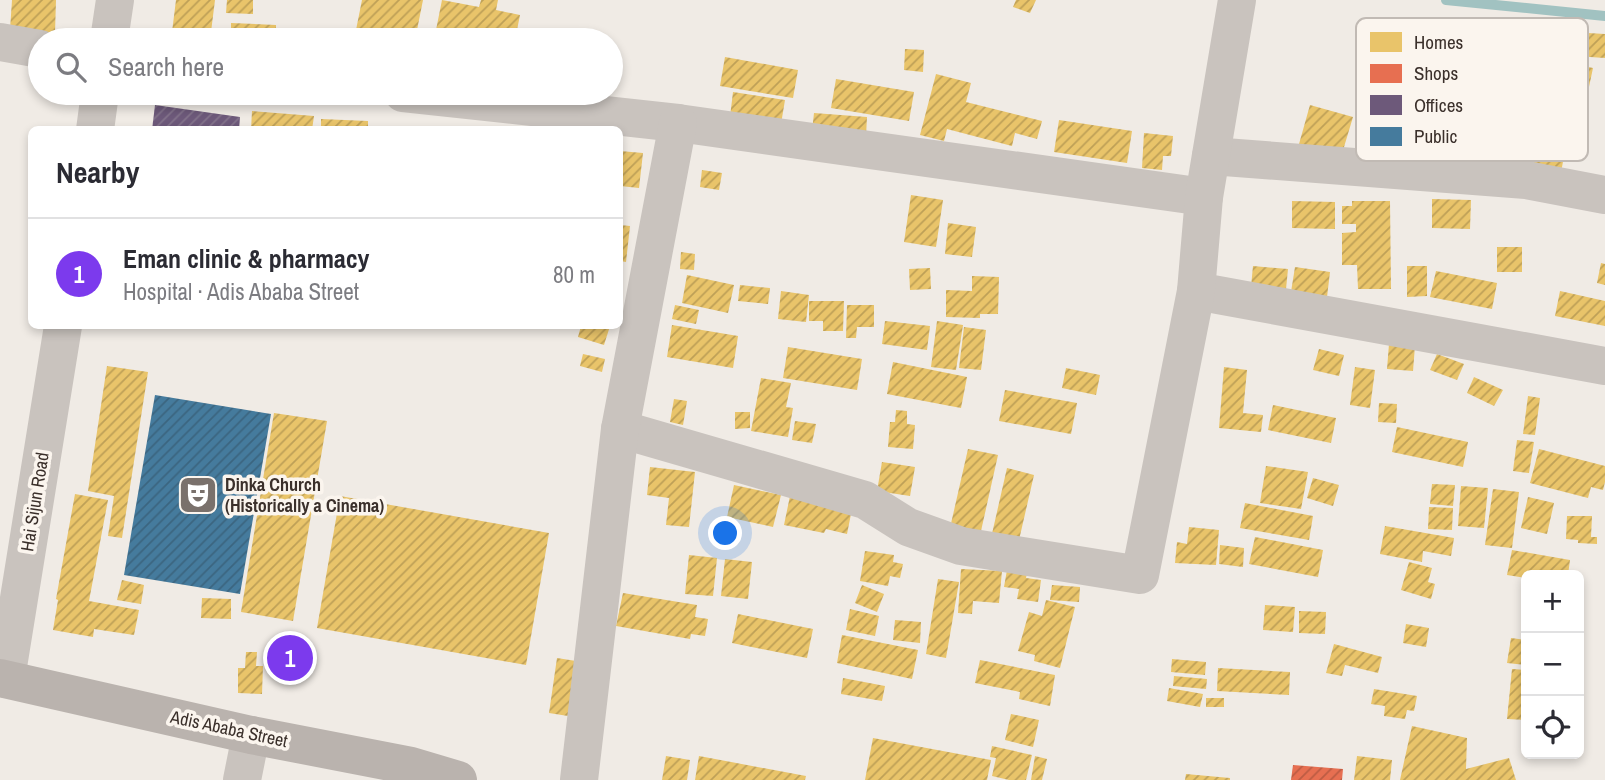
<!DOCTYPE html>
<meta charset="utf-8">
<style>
:root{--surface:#fff;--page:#f2f2f3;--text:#2b2b33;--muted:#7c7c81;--line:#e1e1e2;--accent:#7c3aed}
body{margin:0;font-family:"Archivo Narrow",sans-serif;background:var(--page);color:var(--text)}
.controls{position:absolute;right:21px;bottom:21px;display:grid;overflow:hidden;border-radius:10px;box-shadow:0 4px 10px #0003}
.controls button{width:63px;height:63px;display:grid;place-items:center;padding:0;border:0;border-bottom:2px solid var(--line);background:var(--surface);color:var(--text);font:35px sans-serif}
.you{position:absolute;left:726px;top:534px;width:24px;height:24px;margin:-18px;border:5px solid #fff;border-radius:50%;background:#1a73e8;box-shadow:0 0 0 10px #1a73e833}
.badge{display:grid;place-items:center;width:46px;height:46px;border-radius:50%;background:var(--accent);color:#fff;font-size:23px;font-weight:700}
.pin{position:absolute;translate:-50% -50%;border:4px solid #fff;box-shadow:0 2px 7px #0006}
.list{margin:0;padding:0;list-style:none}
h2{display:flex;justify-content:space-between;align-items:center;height:91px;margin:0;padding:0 28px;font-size:30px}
h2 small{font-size:23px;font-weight:400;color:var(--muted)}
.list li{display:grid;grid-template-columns:46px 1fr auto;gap:21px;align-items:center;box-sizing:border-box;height:112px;padding:0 28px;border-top:2px solid var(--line)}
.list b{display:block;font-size:26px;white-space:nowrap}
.list p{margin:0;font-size:23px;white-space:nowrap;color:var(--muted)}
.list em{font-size:23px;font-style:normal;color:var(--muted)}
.icon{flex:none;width:38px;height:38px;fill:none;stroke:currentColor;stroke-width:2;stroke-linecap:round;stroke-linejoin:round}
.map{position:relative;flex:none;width:1605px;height:780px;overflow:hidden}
.search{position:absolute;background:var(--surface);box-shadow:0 4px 10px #0003;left:28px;top:28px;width:595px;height:77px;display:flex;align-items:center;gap:18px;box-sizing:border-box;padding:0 24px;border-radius:38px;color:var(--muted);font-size:26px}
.panel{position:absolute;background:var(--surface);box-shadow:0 4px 10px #0003;left:28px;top:126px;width:595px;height:203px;border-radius:10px}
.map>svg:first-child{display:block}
.homes{fill:url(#homes-hatch)}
.shops{fill:url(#shops-hatch)}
.offices{fill:url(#offices-hatch)}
.public{fill:url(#public-hatch)}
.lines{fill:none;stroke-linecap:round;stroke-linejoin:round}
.stream{stroke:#a1c2c1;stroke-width:10}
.street{stroke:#c9c3be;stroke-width:38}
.secondary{stroke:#bab3ae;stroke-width:38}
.labels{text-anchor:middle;stroke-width:7;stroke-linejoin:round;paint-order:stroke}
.poi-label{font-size:18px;font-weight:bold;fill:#3b302b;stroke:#fbf5ee;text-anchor:start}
.street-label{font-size:18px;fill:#3b302b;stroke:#fbf5ee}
.key{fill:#fbf5ee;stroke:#c1bab4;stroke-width:2}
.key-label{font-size:19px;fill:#3b302b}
</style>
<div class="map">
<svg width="1605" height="780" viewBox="0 0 1605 780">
<defs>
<pattern id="homes-hatch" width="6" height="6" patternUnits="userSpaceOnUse" patternTransform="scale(1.75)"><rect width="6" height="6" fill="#e9c46a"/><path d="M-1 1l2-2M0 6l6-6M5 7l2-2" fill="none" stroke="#bea057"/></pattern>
<pattern id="shops-hatch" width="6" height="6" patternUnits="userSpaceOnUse" patternTransform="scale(1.75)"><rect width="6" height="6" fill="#e76f51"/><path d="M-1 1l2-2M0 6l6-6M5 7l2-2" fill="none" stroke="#bc5c43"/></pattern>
<pattern id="offices-hatch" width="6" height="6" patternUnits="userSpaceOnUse" patternTransform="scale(1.75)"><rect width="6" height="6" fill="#6d597a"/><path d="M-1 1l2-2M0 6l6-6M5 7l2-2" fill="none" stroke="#83738b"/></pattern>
<pattern id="public-hatch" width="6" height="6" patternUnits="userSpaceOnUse" patternTransform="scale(1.75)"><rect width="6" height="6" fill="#457b9d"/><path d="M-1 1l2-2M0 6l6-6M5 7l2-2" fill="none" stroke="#3b6580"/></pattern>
</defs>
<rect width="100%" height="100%" fill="#f0ebe5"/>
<!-- homes -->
<g class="homes">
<polygon points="12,0 56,0 55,33 10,30"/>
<polygon points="176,0 215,0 210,40 171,40"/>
<polygon points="227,0 253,0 253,14 226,13"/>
<polygon points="362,0 423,0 415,40 354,40"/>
<polygon points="442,0 479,7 481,0 498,0 496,10 520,15 515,40 434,40"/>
<polygon points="1016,0 1036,0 1030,13 1013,7"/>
<polygon points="1560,17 1560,39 1554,39 1554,44 1545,44 1545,39 1542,39 1542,33 1537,33 1537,23 1539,23 1539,20 1544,20 1544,18"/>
<polygon points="231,23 276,25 276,40 231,40"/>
<polygon points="1588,33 1605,34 1605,58 1575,56 1576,43 1587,43"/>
<polygon points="905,49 924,50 923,72 904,70"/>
<polygon points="725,57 798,70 793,98 720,86"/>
<polygon points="1556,60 1593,68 1583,115 1546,106"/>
<polygon points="936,74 971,83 966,102 1042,121 1037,139 1015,133 1012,146 947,129 944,141 920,135"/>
<polygon points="836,79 914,92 909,121 831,108"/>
<polygon points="733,92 785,100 781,124 730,117"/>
<polygon points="1424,95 1456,103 1440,162 1408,154"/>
<polygon points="1495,97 1537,101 1531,164 1501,160 1504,123 1493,123"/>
<polygon points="1310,105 1353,117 1341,157 1299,144"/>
<polygon points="1545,110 1572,116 1560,177 1532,171"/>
<polygon points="252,111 314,116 312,130 251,130"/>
<polygon points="814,113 867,117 866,136 812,131"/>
<polygon points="321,119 368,121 368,130 321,130"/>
<polygon points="1059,120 1132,131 1127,163 1054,152"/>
<polygon points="1144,133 1173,136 1171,156 1163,156 1162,170 1142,168"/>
<polygon points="620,151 643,153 639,188 620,186"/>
<polygon points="702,170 722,173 719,190 700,187"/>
<polygon points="911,195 943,200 936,247 904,242"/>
<polygon points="1432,199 1471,200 1470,229 1432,228"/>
<polygon points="1292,201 1335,202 1335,229 1292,228"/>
<polygon points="1352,201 1390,201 1391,289 1358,289 1357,265 1342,265 1342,233 1356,232 1356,224 1342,224 1342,206 1352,206"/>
<polygon points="948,223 976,227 972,257 945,254"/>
<polygon points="620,225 630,226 626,262 620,261"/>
<rect x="1497" y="247" width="25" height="25"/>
<polygon points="681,252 695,254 694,270 680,269"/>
<polygon points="1601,263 1605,264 1605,285 1597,283"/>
<polygon points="1253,266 1288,269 1286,289 1251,287"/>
<polygon points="1407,266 1427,266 1427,296 1407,297"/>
<polygon points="1295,267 1330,272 1327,297 1291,292"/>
<polygon points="930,268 931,289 910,290 909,269"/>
<polygon points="1436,271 1497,283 1492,309 1430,297"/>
<polygon points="687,275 734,285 728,313 682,303"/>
<polygon points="972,276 999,277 998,314 980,314 980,318 946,317 946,290 972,291"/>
<polygon points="740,285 770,288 768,304 738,301"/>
<polygon points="781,291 809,295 806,322 778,319"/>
<polygon points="1560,291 1605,301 1605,326 1555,316"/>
<polygon points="809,301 844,301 843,331 823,331 823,321 809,321"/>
<polygon points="675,305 699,310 696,324 672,319"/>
<polygon points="847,305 874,305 874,327 857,327 856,338 846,338"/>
<polygon points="885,321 930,326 927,350 882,344"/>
<polygon points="937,321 963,325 956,370 931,367"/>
<polygon points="672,325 738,336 733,368 667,357"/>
<polygon points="581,326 610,326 604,345 578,337"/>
<polygon points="964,327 986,330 981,370 959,368"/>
<polygon points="1389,344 1415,346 1413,371 1387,369"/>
<polygon points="788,347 862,359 857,390 783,378"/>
<polygon points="1319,349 1344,355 1339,376 1313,370"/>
<polygon points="583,354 605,359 602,372 580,366"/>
<polygon points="1437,354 1464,364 1457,380 1430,370"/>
<polygon points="893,362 967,377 961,408 887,394"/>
<polygon points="107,366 148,372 122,538 108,536 114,496 88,491"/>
<polygon points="1224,367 1247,370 1243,413 1263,415 1261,432 1219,428"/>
<polygon points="1355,367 1375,370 1370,408 1350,405"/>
<polygon points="1066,368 1100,375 1096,395 1062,388"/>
<polygon points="1474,377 1503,390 1494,406 1467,393"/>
<polygon points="761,378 791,383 786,407 793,408 788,437 751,431"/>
<polygon points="1005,390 1077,403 1071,434 999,421"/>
<polygon points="1528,396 1540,398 1535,435 1523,434"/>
<polygon points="674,399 687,401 683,425 670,422"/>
<polygon points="1379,403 1397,404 1396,423 1378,422"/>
<polygon points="1273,405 1336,418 1331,443 1268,430"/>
<polygon points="896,410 907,411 907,424 915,425 913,449 888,447 890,422 895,422"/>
<polygon points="735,412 750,412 750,428 735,429"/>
<polygon points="274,413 327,421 293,621 241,612"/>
<polygon points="795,421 816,424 812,443 792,440"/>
<polygon points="1397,427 1468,442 1463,467 1392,452"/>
<polygon points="1517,440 1534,442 1529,473 1513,471"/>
<polygon points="968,449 998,455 981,531 950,528"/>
<polygon points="1539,449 1605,466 1605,482 1603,490 1591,487 1588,498 1530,483"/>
<polygon points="882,462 915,467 910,496 877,491"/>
<polygon points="1266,466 1308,472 1301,509 1260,503"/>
<polygon points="650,467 695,472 689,527 666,525 669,498 647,495"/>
<polygon points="1007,468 1034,475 1016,553 989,547"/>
<polygon points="1313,478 1339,485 1333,506 1307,498"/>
<polygon points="1432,484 1455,485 1453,506 1430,504"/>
<polygon points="734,485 781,495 773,527 727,517"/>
<polygon points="1461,486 1488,488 1484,528 1458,526"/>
<polygon points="1493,489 1519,492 1512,548 1485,545"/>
<polygon points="75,494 108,500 89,601 139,610 134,635 94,629 93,637 53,630 58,600 56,599"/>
<polygon points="340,496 549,533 526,665 317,628"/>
<polygon points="790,496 852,509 847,534 826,529 824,533 784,525"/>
<polygon points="1528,497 1554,503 1547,534 1521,528"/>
<polygon points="1245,503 1313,516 1309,540 1240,528"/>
<polygon points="1429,507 1453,508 1452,530 1428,529"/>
<polygon points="1567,516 1592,516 1591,537 1597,537 1597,544 1578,543 1578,540 1566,539"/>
<polygon points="1385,526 1454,538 1451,556 1423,551 1422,562 1380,554"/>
<polygon points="1189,527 1219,530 1216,565 1175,563 1177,542 1187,544"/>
<polygon points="1255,537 1323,550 1318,577 1249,564"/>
<polygon points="1220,545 1244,548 1243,567 1219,564"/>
<polygon points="1512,550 1570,560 1568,575 1526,575 1526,578 1507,575"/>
<polygon points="865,551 894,555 893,562 903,564 900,578 890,576 888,586 860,581"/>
<polygon points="689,555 717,558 713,596 685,594"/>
<polygon points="725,559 752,562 748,599 721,596"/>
<polygon points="1409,562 1432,568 1428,582 1435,584 1431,599 1401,590"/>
<polygon points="961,569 1002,571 999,603 973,601 972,614 958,613"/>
<polygon points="1007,570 1027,573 1026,578 1041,580 1038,602 1017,599 1019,589 1004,587"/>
<polygon points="938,579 959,582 946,658 926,654"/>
<polygon points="122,580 144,585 141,604 117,600"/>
<polygon points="862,585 884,594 877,612 855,603"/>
<polygon points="1052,585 1080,587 1079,602 1050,600"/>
<polygon points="623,593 697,605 695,617 708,619 705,636 691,634 690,639 616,626"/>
<polygon points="202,598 231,599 231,619 201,618"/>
<polygon points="1046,600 1075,607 1060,668 1034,661 1035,655 1018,651 1029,612 1042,616"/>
<polygon points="1265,605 1295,607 1293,632 1263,630"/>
<polygon points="850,609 879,616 875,636 846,630"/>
<polygon points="1299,611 1326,612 1325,634 1299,633"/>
<polygon points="738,614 813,629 807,658 732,643"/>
<polygon points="895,620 921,622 920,643 893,640"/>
<polygon points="1406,624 1429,628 1426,647 1403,643"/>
<polygon points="842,635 918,650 912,679 837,663"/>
<polygon points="1511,638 1526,640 1526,665 1507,663"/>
<polygon points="1334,644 1382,657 1378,673 1345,665 1342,676 1326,673"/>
<polygon points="246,652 257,652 256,666 263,666 262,694 238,693 238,668 245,668"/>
<polygon points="557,658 576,661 568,716 549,713"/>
<polygon points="1172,659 1206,662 1205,675 1171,672"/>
<polygon points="980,660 1055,675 1050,706 1019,699 1020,692 975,683"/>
<polygon points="1218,668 1290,672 1289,695 1217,691"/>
<polygon points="1512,669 1526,670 1526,720 1507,719"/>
<polygon points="1174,676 1207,679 1206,689 1173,686"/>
<polygon points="843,678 885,686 882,701 841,694"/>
<polygon points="1169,688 1203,694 1200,707 1167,701"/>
<polygon points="1374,689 1417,696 1414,711 1407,710 1405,719 1384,716 1385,706 1371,704"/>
<rect x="1206" y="698" width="18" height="9"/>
<polygon points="1011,714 1039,720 1033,747 1005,740"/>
<polygon points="1412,726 1467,738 1466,769 1509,758 1516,780 1400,780"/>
<polygon points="873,738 991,760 987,780 865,780"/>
<polygon points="992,746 1032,755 1026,780 1009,780 992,776 996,758 990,757"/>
<polygon points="666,756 690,760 687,780 662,780"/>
<polygon points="699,756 806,776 805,780 695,780"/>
<polygon points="1035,756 1047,759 1042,780 1031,780"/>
<polygon points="1357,756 1392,760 1390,780 1354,780"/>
<polygon points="1186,774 1230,778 1230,780 1185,780"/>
</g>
<!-- shops -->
<polygon class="shops" points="1293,765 1343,769 1342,780 1291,780"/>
<!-- offices -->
<polygon class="offices" points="155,105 240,117 239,130 152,130"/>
<!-- public -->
<polygon class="public" points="155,395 271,414 240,594 124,575"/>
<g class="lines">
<!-- stream -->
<polyline class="stream" points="1446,0 1605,16"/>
<!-- street -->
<g class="street">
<polyline points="109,40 115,0"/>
<polyline points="0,42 40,49"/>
<polyline points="403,93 678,123 1204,197"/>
<polyline points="95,130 100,93"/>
<polyline points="1211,156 1526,180 1605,195"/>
<polyline points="1196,291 1605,366"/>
<polyline points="620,429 865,500 908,527 961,546 1140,575 1196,291 1204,197 1237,0"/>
<polyline points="6,679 63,326"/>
<polyline points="242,780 251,735"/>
<polyline points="579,780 620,429 678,123"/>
</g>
<!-- secondary -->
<polyline class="secondary" points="0,678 251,735 411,766 458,780"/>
</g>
<!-- icons -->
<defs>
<g id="theatre-square" transform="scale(2.0125)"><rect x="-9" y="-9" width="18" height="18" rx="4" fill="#7a716c" stroke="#fbf5ee"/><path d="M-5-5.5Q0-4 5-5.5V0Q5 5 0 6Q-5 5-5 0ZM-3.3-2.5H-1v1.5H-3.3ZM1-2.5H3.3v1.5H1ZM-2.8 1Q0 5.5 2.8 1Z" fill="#fff"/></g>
</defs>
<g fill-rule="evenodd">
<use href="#theatre-square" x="198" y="495"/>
</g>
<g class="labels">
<!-- poi labels -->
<g class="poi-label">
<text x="225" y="491">Dinka Church<tspan x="225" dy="21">(Historically a Cinema)</tspan></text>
</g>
<!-- street labels -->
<g class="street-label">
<text transform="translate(35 502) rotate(-81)" y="6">Hai Sijun Road</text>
<text transform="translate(229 729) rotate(12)" y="6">Adis Ababa Street</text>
</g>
</g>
<!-- legend -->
<rect x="1356" y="18" width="232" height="143" rx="10" class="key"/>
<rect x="1370" y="32" width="32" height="20" fill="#e9c46a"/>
<rect x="1370" y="64" width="32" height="19" fill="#e76f51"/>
<rect x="1370" y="95" width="32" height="20" fill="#6d597a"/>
<rect x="1370" y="127" width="32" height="19" fill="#457b9d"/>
<g class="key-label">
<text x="1414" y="49">Homes</text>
<text x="1414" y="80">Shops</text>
<text x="1414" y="112">Offices</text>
<text x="1414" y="143">Public</text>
</g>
</svg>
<div class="controls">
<button>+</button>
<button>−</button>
<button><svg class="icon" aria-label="locate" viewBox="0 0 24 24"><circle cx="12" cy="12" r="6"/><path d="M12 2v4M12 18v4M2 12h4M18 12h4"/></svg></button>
</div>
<div class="you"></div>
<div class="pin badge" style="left:290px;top:658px">1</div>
<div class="search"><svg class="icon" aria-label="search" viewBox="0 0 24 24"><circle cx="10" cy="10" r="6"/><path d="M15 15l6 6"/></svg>Search here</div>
<section class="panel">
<h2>Nearby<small></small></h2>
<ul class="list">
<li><span class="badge">1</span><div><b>Eman clinic &amp; pharmacy</b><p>Hospital · Adis Ababa Street</p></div><em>80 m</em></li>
</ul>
</section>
</div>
